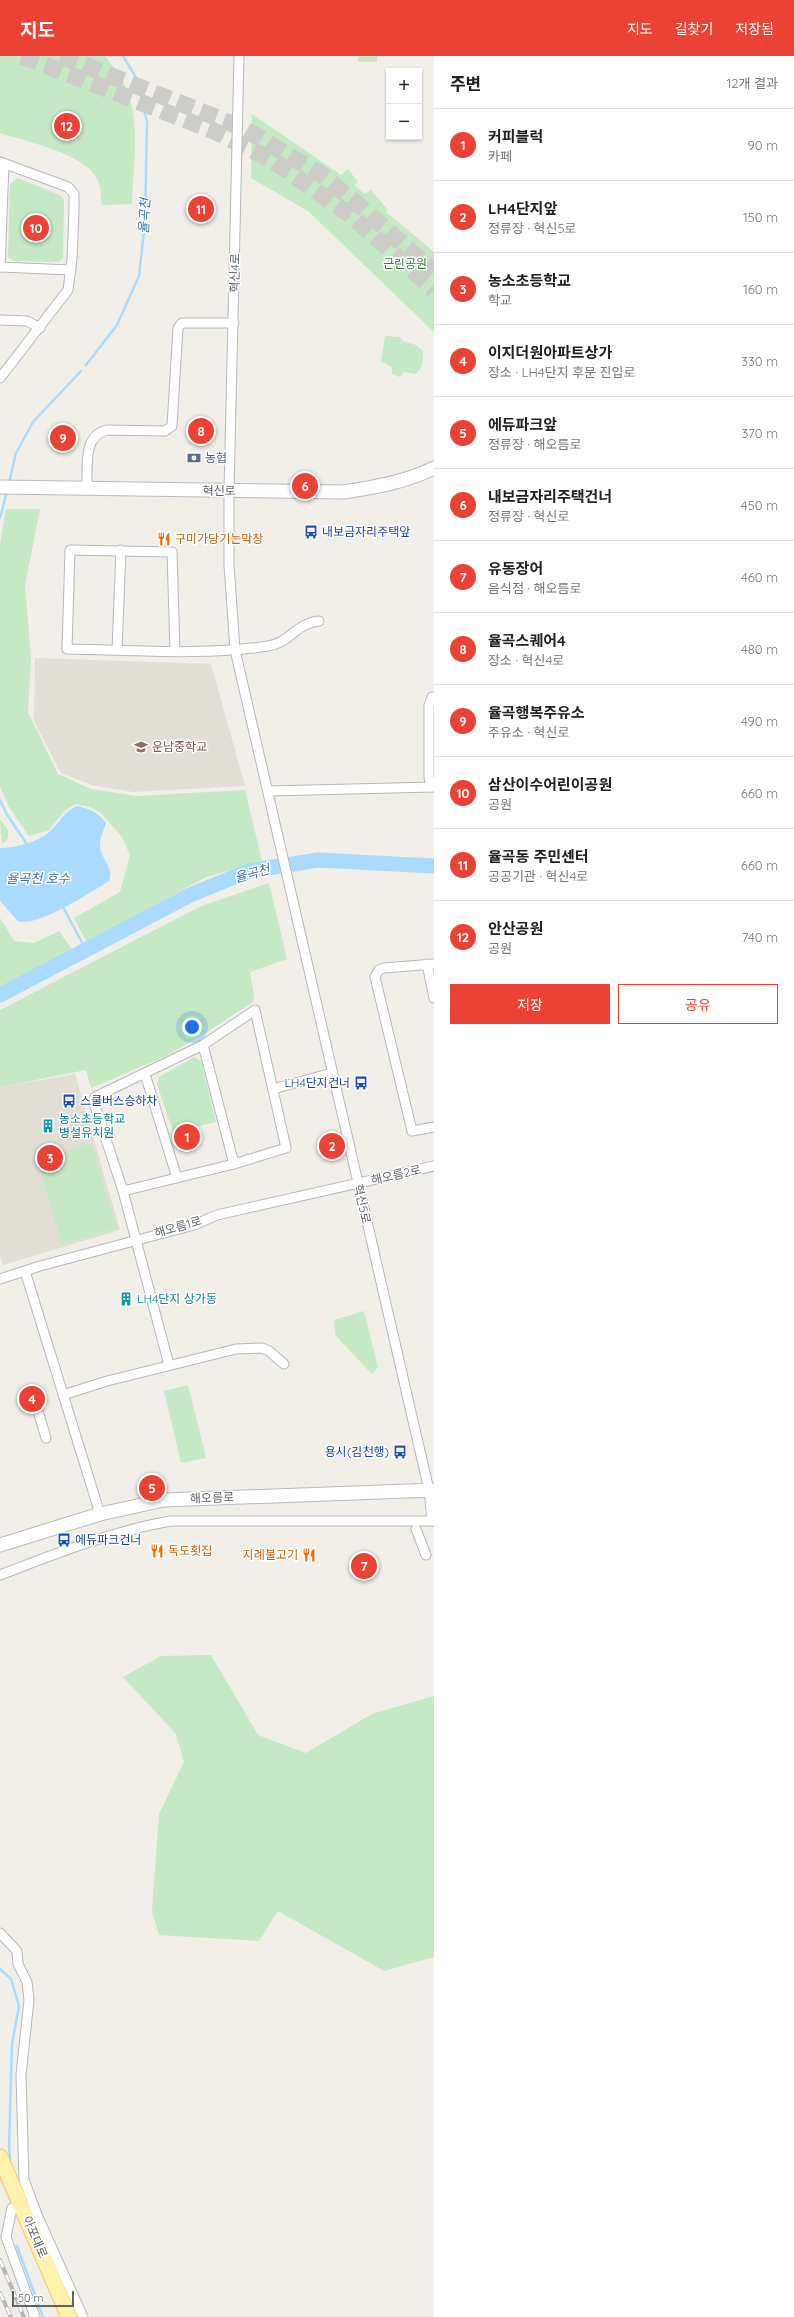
<!DOCTYPE html>
<html lang="ko">
<meta charset="utf-8">
<style>
:root{--surface:#fff;--page:#f6f6f6;--text:#202124;--muted:#757577;--line:#e0e0e0;--accent:#ea4335}
body{margin:0;font-family:Quicksand,"Noto Sans KR",sans-serif;background:var(--page);color:var(--text)}
.controls{position:absolute;right:12px;top:12px;display:grid;overflow:hidden;border-radius:0px;box-shadow:0 1px 3px #0004}
.controls button{width:36px;height:36px;display:grid;place-items:center;padding:0;border:0;border-bottom:1px solid var(--line);background:var(--surface);color:var(--text);font:20px sans-serif}
.scale{position:absolute;left:12px;bottom:10px;width:62px;box-sizing:border-box;padding-left:4px;border:2px solid #5f6368;border-top:0;font-size:11px;line-height:14px;white-space:nowrap;color:#5f6368;-webkit-text-stroke:3px #fff;paint-order:stroke}
.you{position:absolute;left:192px;top:971px;width:14px;height:14px;margin:-10px;border:3px solid #fff;border-radius:50%;background:#1a73e8;box-shadow:0 0 0 6px #1a73e833}
.badge{display:grid;place-items:center;width:26px;height:26px;border-radius:50%;background:var(--accent);color:#fff;font-size:13px;font-weight:700}
.pin{position:absolute;translate:-50% -50%;border:2px solid #fff;box-shadow:0 1px 4px #0006}
.list{margin:0;padding:0;list-style:none}
h2{display:flex;justify-content:space-between;align-items:center;height:52px;margin:0;padding:0 16px;font-size:17px}
h2 small{font-size:13px;font-weight:400;color:var(--muted)}
.list li{display:grid;grid-template-columns:26px 1fr auto;gap:12px;align-items:center;box-sizing:border-box;height:72px;padding:0 16px;border-top:1px solid var(--line)}
.list b{display:block;font-size:15px;white-space:nowrap}
.list p{margin:0;font-size:13px;white-space:nowrap;color:var(--muted)}
.list em{font-size:13px;font-style:normal;color:var(--muted)}
.actions{display:flex;gap:8px;padding:12px 16px}
.actions a{flex:1;padding:9px 0;border:1px solid var(--accent);border-radius:0px;text-align:center;font-size:14px;color:var(--accent)}
.actions .main{background:var(--accent);color:#fff}
.map{position:relative;flex:none;width:434px;height:2261px;overflow:hidden}
header{display:flex;align-items:center;gap:24px;box-sizing:border-box;height:56px;padding:0 20px;background:var(--accent);color:#fff}
header strong{font-size:19px}
nav{display:flex;gap:22px;margin-inline-start:auto;font-size:14px}
main{display:flex}
aside{flex:1;background:var(--surface)}
.map>svg:first-child{display:block}
.education{fill:#e1ded6}
.green{fill:#c5e8c5}
.water{fill:#aadaff}
.lines{fill:none;stroke-linecap:round;stroke-linejoin:round}
.stream{stroke:#aadaff;stroke-width:2.5}
.river{stroke:#aadaff;stroke-width:15}
.highway-tunnel{stroke:#ccccc8;stroke-width:17;stroke-dasharray:17 8;stroke-linecap:butt}
.street-casing{stroke:#b5b8bc;stroke-width:11}
.secondary-casing{stroke:#b6babf;stroke-width:15}
.primary-casing{stroke:#f2c960;stroke-width:17}
.street{stroke:#fff;stroke-width:9}
.secondary{stroke:#fff;stroke-width:13}
.primary{stroke:#fff2af;stroke-width:15}
.rail-casing{stroke:#b6b7b8;stroke-width:4}
.rail{stroke:#fff;stroke-width:2.5;stroke-dasharray:8;stroke-linecap:butt}
.labels{text-anchor:middle;stroke-width:3;stroke-linejoin:round;paint-order:stroke}
.park-label{font-size:12px;fill:#348238;stroke:#fff}
.street-label{font-size:12px;fill:#5f6368;stroke:#fff}
.service-label{font-size:12px;fill:#4e5e75;stroke:#fff;text-anchor:start}
.transit-label{font-size:12px;fill:#164399;stroke:#fff;text-anchor:start}
.food-label{font-size:12px;fill:#c56008;stroke:#fff;text-anchor:start}
.education-label{font-size:12px;fill:#785e54;stroke:#fff;text-anchor:start}
.culture-label{font-size:12px;fill:#0d838f;stroke:#fff;text-anchor:start}
.water-label{font-size:13px;font-style:italic;fill:#4174aa;stroke:#fff}
</style>
<header>
<strong>지도</strong>
<nav><a>지도</a><a>길찾기</a><a>저장됨</a></nav>
</header>
<main>
<div class="map">
<svg width="434" height="2261" viewBox="0 0 434 2261">
<rect width="100%" height="100%" fill="#f1efe8"/>
<!-- education -->
<g class="education">
<polygon points="35,602 211,608 245,730 133,736 92,729 61,717 34,665"/>
<polygon points="75,1018 120,1174 3,1209 0,1199 0,1031"/>
</g>
<!-- green -->
<g class="green">
<path d="M 0,0 L 105,0 C 114,11 123,23 128,37 C 140,68 133,114 132,148 L 102,149 C 101,141 101,131 98,124 C 85,97 27,86 0,77 Z"/>
<rect x="358" y="0" width="19" height="6"/>
<polygon points="252,58 341,119 348,113 358,126 354,129 365,138 371,134 388,154 386,156 434,196 434,276 308,155 251,122"/>
<polygon points="18,122 60,139 64,144 63,202 58,206 14,205 8,201 10,128"/>
<path d="M 385,280 L 400,281 L 403,285 L 416,289 L 423,295 C 423,304 423,312 415,318 L 403,316 L 400,321 L 392,318 L 392,311 L 381,305 Z"/>
<polygon points="6,453 40,453 25,529 31,602 28,656 58,718 91,733 136,740 245,734 262,805 206,821 87,886 74,862 120,836 130,799 122,781 102,758 90,751 76,748 65,754 49,774 29,780 9,751 0,731 0,488"/>
<path d="M 0,764 C 8,772 13,781 2,788 Z"/>
<polygon points="269,827 287,903 250,916 254,939 253,946 201,980 166,1000 91,1032 86,1014 0,1031 0,954 201,850"/>
<polygon points="0,862 14,885 34,887 59,875 73,895 0,931"/>
<polygon points="194,1001 201,1005 216,1066 173,1076 157,1028 159,1021"/>
<polygon points="91,1087 117,1172 62,1188 38,1106"/>
<polygon points="364,1255 378,1311 372,1318 335,1279 334,1264"/>
<polygon points="188,1329 206,1402 181,1407 164,1335"/>
<polygon points="211,1599 258,1679 306,1697 372,1658 434,1640 434,1901 384,1915 278,1855 259,1885 159,1879 152,1855 159,1758 184,1706 176,1678 123,1621 161,1600"/>
</g>
<!-- water -->
<path class="water" d="M 77,750 C 90,753 98,756 106,767 C 104,774 100,781 100,789 C 100,803 115,811 109,825 C 92,835 37,872 18,865 L 0,845 L 0,792 C 15,792 39,786 50,775 C 62,765 61,758 77,750 Z"/>
<g class="lines">
<!-- stream -->
<g class="stream">
<polyline points="86,309 117,269 139,220 145,166 147,66 137,23 123,0"/>
<polyline points="9,427 16,397 33,366 81,315"/>
<polyline points="0,462 7,435"/>
<polyline points="0,744 6,757 26,787"/>
<polyline points="63,851 86,894"/>
<polyline points="0,1913 11,1923 19,1950 12,1988 9,2090 10,2105"/>
<polyline points="17,2190 43,2261"/>
</g>
<!-- river -->
<polyline class="river" points="0,939 190,839 249,815 318,804 434,810"/>
<!-- highway-tunnel -->
<g class="highway-tunnel">
<polyline points="22,0 214,75 272,104 353,161 434,234"/>
<polyline points="61,0 243,72 320,118 359,149 434,216"/>
</g>
<!-- street casing -->
<g class="street-casing">
<g id="street">
<polyline points="239,0 229,435 229,509 235,594 429,1434 432,1465"/>
<polyline points="0,106 68,131 74,138 74,154 72,203 68,234 0,322"/>
<polyline points="0,211 4,108"/>
<polyline points="0,211 71,214"/>
<polyline points="0,264 27,265 40,272"/>
<path d="M 87,432 C 88,411 82,380 107,374 L 165,375 L 172,370 L 178,272 L 182,267 L 234,267"/>
<polyline points="117,594 121,494"/>
<path d="M 175,595 L 172,496 L 70,494 L 67,593 C 134,594 202,600 268,590 C 290,587 296,567 319,565"/>
<polyline points="431,731 429,721 429,650 432,641"/>
<polyline points="268,735 434,731"/>
<polyline points="427,908 434,942"/>
<polyline points="434,908 384,912 379,914 375,921 412,1075 434,1071"/>
<polyline points="203,989 234,1108"/>
<polyline points="145,1018 177,1122"/>
<polyline points="273,1033 332,1017"/>
<polyline points="123,1135 234,1108 286,1092 255,954 203,989 95,1041 94,1047 123,1135 169,1309"/>
<polyline points="25,1215 100,1458"/>
<polyline points="0,1223 40,1210 194,1169 217,1159 434,1110"/>
<polyline points="63,1339 107,1325 236,1293 262,1292 269,1295 284,1308"/>
<polyline points="38,1355 46,1382"/>
<polyline points="416,1473 426,1499"/>
<path d="M 0,1519 C 55,1498 112,1475 171,1465 L 434,1465"/>
<polyline points="0,1877 17,1895 18,1908 27,1926 29,1944 21,2019 24,2124 38,2161 83,2261"/>
<polyline points="12,2152 6,2181 35,2261"/>
</g>
</g>
<!-- secondary casing -->
<g class="secondary-casing">
<g id="secondary">
<path d="M 0,431 L 344,436 C 375,431 406,426 434,412"/>
<polyline points="0,1489 100,1458 164,1444 434,1434"/>
</g>
</g>
<!-- primary casing -->
<g class="primary-casing">
<polyline id="primary" points="0,2101 69,2261"/>
</g>
<!-- street -->
<use href="#street" class="street"/>
<!-- secondary -->
<use href="#secondary" class="secondary"/>
<!-- primary -->
<use href="#primary" class="primary"/>
<!-- rail casing -->
<g class="rail-casing">
<g id="rail">
<polyline points="0,2204 24,2261"/>
<polyline points="0,2237 11,2261"/>
</g>
</g>
<!-- rail -->
<use href="#rail" class="rail"/>
</g>
<!-- icons -->
<defs>
<g id="bank-bare" transform="scale(1.08)"><path d="M-6-4H6V4H-6ZM0-2.3a2.3 2.3 0 1 0 0 4.6a2.3 2.3 0 1 0 0-4.6Z" fill="#5c6f8a" stroke="#fff" stroke-width="2.5" paint-order="stroke"/></g>
<g id="bus-bare" transform="scale(1.08)"><path d="M-5-6H5V4H4V6H2V4H-2V6H-4V4H-5ZM-3.5-4V0h7V-4ZM-3.5 1.2v1.5H-2V1.2ZM2 1.2v1.5H3.5V1.2Z" fill="#1a4fb4" stroke="#fff" stroke-width="2.5" paint-order="stroke"/></g>
<g id="restaurant-bare" transform="scale(1.08)"><path d="M-5-6h1v4h1v-4h1v4h1v-4h1v5L-1.5 .5V6h-2V.5L-5-1ZM5-6V6H3V1.5H1.5Q1.5-4 5-6Z" fill="#e8710a" stroke="#fff" stroke-width="2.5" paint-order="stroke"/></g>
<g id="school-bare" transform="scale(1.08)"><path d="M0-5L7-2L0 1L-7-2ZM-4 1L0 2.5L4 1V4Q0 6-4 4Z" fill="#8d6e63" stroke="#fff" stroke-width="2.5" paint-order="stroke"/></g>
<g id="building-bare" transform="scale(1.08)"><path d="M-4-6H4V6H1V3H-1V6H-4ZM-2.5-4.3h1.7v1.8h-1.7ZM.8-4.3h1.7v1.8H.8ZM-2.5-1h1.7V.8h-1.7ZM.8-1h1.7V.8H.8Z" fill="#0f9aa8" stroke="#fff" stroke-width="2.5" paint-order="stroke"/></g>
</defs>
<g fill-rule="evenodd">
<use href="#bank-bare" x="194" y="402"/>
<use href="#bus-bare" x="311" y="476"/>
<use href="#restaurant-bare" x="164" y="483"/>
<use href="#school-bare" x="141" y="691"/>
<use href="#bus-bare" x="361" y="1027"/>
<use href="#bus-bare" x="69" y="1045"/>
<use href="#building-bare" x="48" y="1070"/>
<use href="#building-bare" x="126" y="1243"/>
<use href="#bus-bare" x="400" y="1396"/>
<use href="#bus-bare" x="64" y="1484"/>
<use href="#restaurant-bare" x="157" y="1495"/>
<use href="#restaurant-bare" x="309" y="1499"/>
</g>
<g class="labels">
<!-- park labels -->
<g class="park-label">
<text x="405" y="212">근린공원</text>
</g>
<!-- street labels -->
<g class="street-label">
<text transform="translate(235 217) rotate(-89)" y="4">혁신4로</text>
<text x="219" y="439">혁신로</text>
<text transform="translate(396 1119) rotate(-13)" y="4">해오름2로</text>
<text transform="translate(362 1148) rotate(77)" y="4">혁신5로</text>
<text transform="translate(178 1171) rotate(-16)" y="4">해오름1로</text>
<text transform="translate(212 1442) rotate(-2)" y="4">해오름로</text>
<text transform="translate(35 2181) rotate(67)" y="4">아포대로</text>
</g>
<!-- service labels -->
<g class="service-label">
<text x="205" y="406">농협</text>
</g>
<!-- transit labels -->
<g class="transit-label">
<text x="322" y="480">내보금자리주택앞</text>
<text x="350" y="1031" text-anchor="end">LH4단지건너</text>
<text x="80" y="1049">스쿨버스승하차</text>
<text x="389" y="1400" text-anchor="end">용시(김천행)</text>
<text x="75" y="1488">에듀파크건너</text>
</g>
<!-- food labels -->
<g class="food-label">
<text x="175" y="487">구미가당기는막창</text>
<text x="168" y="1499">독도횟집</text>
<text x="298" y="1503" text-anchor="end">지례불고기</text>
</g>
<!-- education labels -->
<g class="education-label">
<text x="152" y="695">운남중학교</text>
</g>
<!-- culture labels -->
<g class="culture-label">
<text x="59" y="1067">농소초등학교<tspan x="59" dy="14">병설유치원</tspan></text>
<text x="137" y="1247">LH4단지 상가동</text>
</g>
<!-- water labels -->
<g class="water-label">
<text transform="translate(144 160) rotate(-87)" y="5">율곡천</text>
<text transform="translate(252 817) rotate(-15)" y="5">율곡천</text>
<text x="38" y="827">율곡천 호수</text>
</g>
</g>
</svg>
<div class="controls">
<button>+</button>
<button>−</button>
</div>
<div class="scale">50 m</div>
<div class="you"></div>
<div class="pin badge" style="left:187px;top:1081px">1</div>
<div class="pin badge" style="left:332px;top:1090px">2</div>
<div class="pin badge" style="left:50px;top:1102px">3</div>
<div class="pin badge" style="left:32px;top:1343px">4</div>
<div class="pin badge" style="left:152px;top:1432px">5</div>
<div class="pin badge" style="left:305px;top:430px">6</div>
<div class="pin badge" style="left:364px;top:1510px">7</div>
<div class="pin badge" style="left:201px;top:375px">8</div>
<div class="pin badge" style="left:63px;top:382px">9</div>
<div class="pin badge" style="left:36px;top:172px">10</div>
<div class="pin badge" style="left:201px;top:153px">11</div>
<div class="pin badge" style="left:67px;top:70px">12</div>
</div>
<aside>
<h2>주변<small>12개 결과</small></h2>
<ul class="list">
<li><span class="badge">1</span><div><b>커피블럭</b><p>카페</p></div><em>90 m</em></li>
<li><span class="badge">2</span><div><b>LH4단지앞</b><p>정류장 · 혁신5로</p></div><em>150 m</em></li>
<li><span class="badge">3</span><div><b>농소초등학교</b><p>학교</p></div><em>160 m</em></li>
<li><span class="badge">4</span><div><b>이지더원아파트상가</b><p>장소 · LH4단지 후문 진입로</p></div><em>330 m</em></li>
<li><span class="badge">5</span><div><b>에듀파크앞</b><p>정류장 · 해오름로</p></div><em>370 m</em></li>
<li><span class="badge">6</span><div><b>내보금자리주택건너</b><p>정류장 · 혁신로</p></div><em>450 m</em></li>
<li><span class="badge">7</span><div><b>유동장어</b><p>음식점 · 해오름로</p></div><em>460 m</em></li>
<li><span class="badge">8</span><div><b>율곡스퀘어4</b><p>장소 · 혁신4로</p></div><em>480 m</em></li>
<li><span class="badge">9</span><div><b>율곡행복주유소</b><p>주유소 · 혁신로</p></div><em>490 m</em></li>
<li><span class="badge">10</span><div><b>삼산이수어린이공원</b><p>공원</p></div><em>660 m</em></li>
<li><span class="badge">11</span><div><b>율곡동 주민센터</b><p>공공기관 · 혁신4로</p></div><em>660 m</em></li>
<li><span class="badge">12</span><div><b>안산공원</b><p>공원</p></div><em>740 m</em></li>
</ul>
<div class="actions"><a class="main">저장</a><a>공유</a></div>
</aside>
</main>
